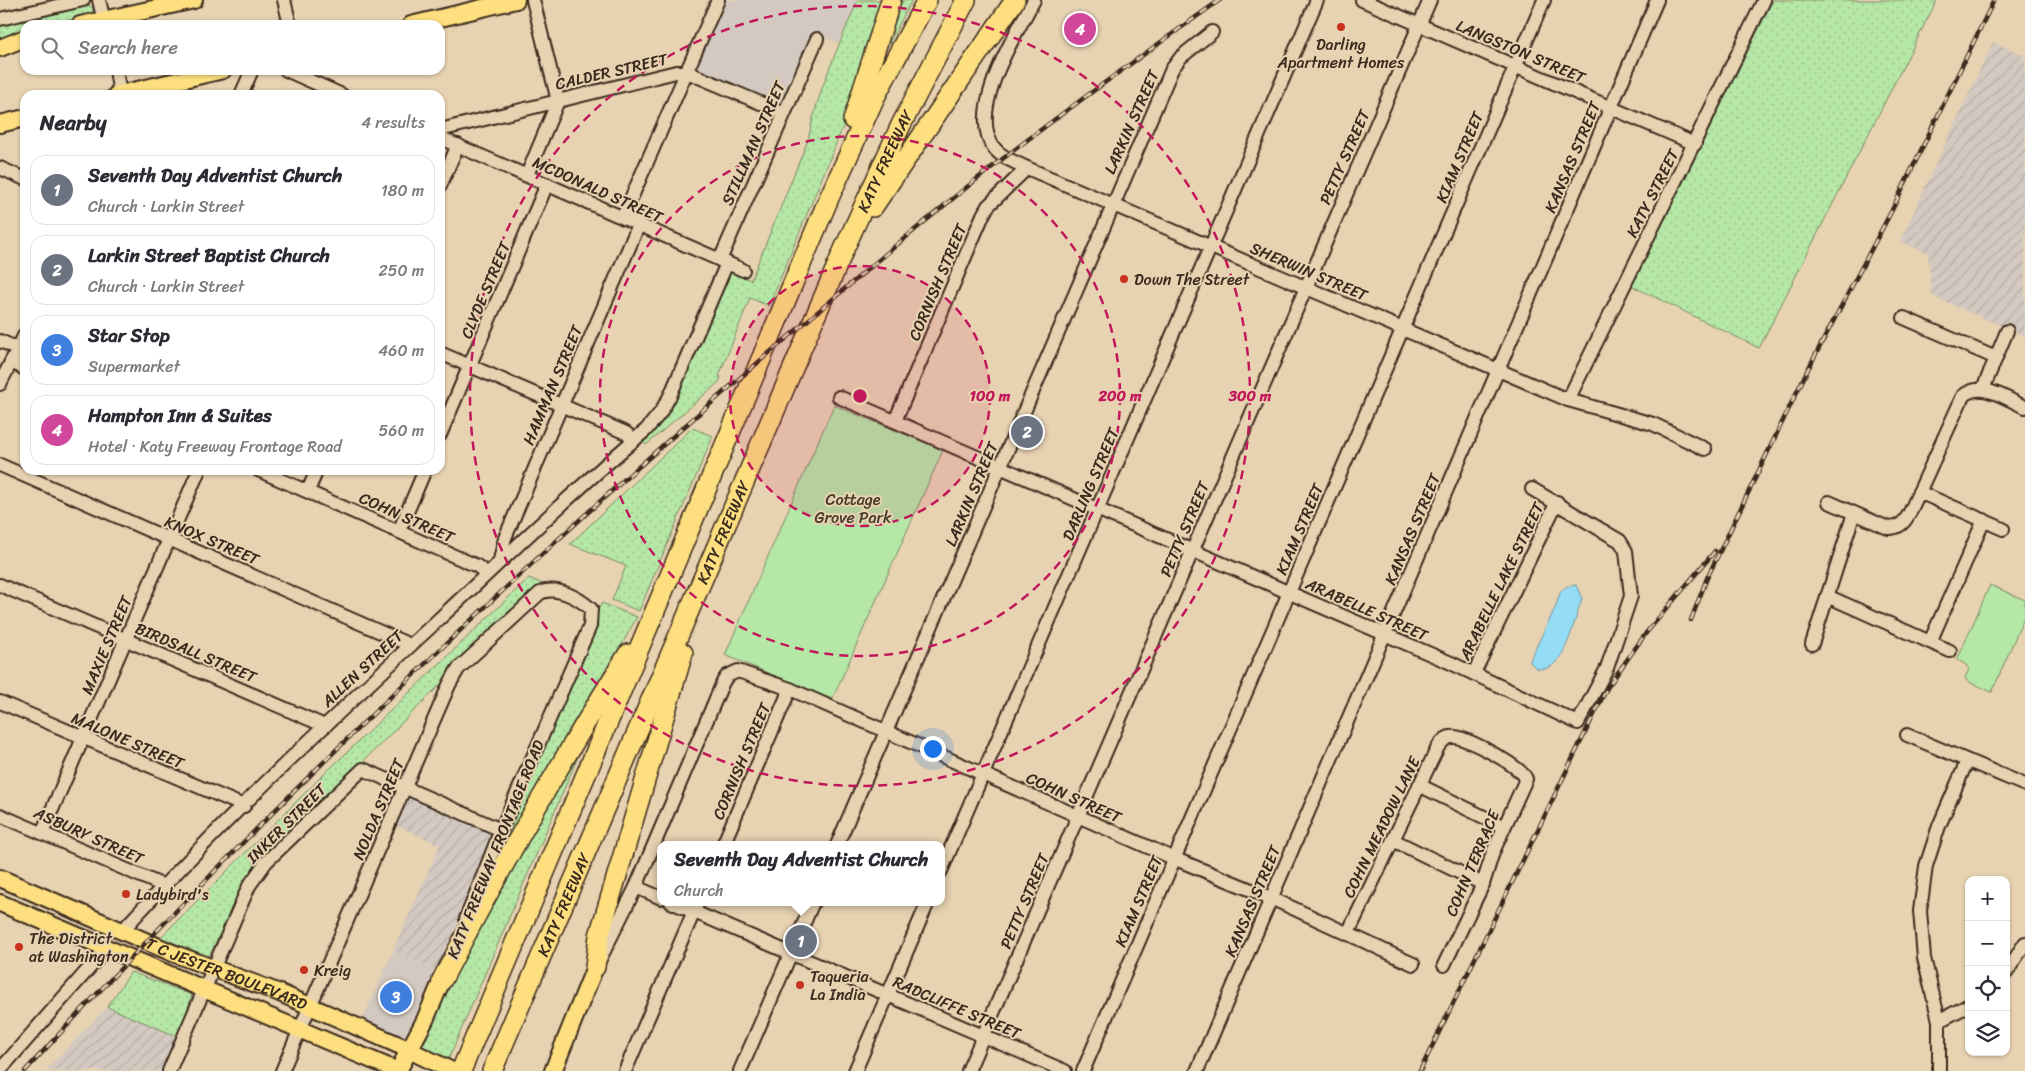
<!DOCTYPE html>
<meta charset="utf-8">
<style>
:root{--surface:#fff;--page:#f7f7f7;--text:#2b2b33;--muted:#7c7c81;--line:#e1e1e2;--accent:#c8321e}
body{margin:0;font-family:Sriracha,sans-serif;background:var(--page);color:var(--text)}
.controls{position:absolute;right:15px;bottom:15px;display:grid;overflow:hidden;border-radius:10px;box-shadow:0 1px 4px #0004}
.controls button{width:45px;height:45px;display:grid;place-items:center;padding:0;border:0;border-bottom:1px solid var(--line);background:var(--surface);color:var(--text);font:25px sans-serif}
.you{position:absolute;left:932px;top:748px;width:18px;height:18px;margin:-12px;border:4px solid #fff;border-radius:50%;background:#1a73e8;box-shadow:0 0 0 8px #1a73e833}
.badge{display:grid;place-items:center;width:32px;height:32px;border-radius:50%;background:var(--accent);color:#fff;font-size:16px;font-weight:700}
.pin{position:absolute;translate:-50% -50%;border:2px solid #fff;box-shadow:0 1px 5px #0006}
.popup{position:absolute;left:657px;top:841px;width:288px;height:65px;box-sizing:border-box;display:grid;place-content:center;border-radius:10px;background:var(--surface);filter:drop-shadow(0 1px 4px #0005);font-size:16px;white-space:nowrap;color:var(--muted)}
.popup b{font-size:19px;color:var(--text)}
.popup::after{content:'';position:absolute;left:50%;top:100%;margin-left:-10px;border:10px solid transparent;border-top-color:var(--surface)}
.list{margin:0;padding:0;list-style:none}
h2{display:flex;justify-content:space-between;align-items:center;height:65px;margin:0;padding:0 20px;font-size:21px}
h2 small{font-size:16px;font-weight:400;color:var(--muted)}
.list li{display:grid;grid-template-columns:32px 1fr auto;gap:15px;align-items:center;box-sizing:border-box;height:70px;margin:0 10px 10px;padding:0 10px;border:1px solid var(--line);border-radius:15px}
.list b{display:block;font-size:19px;white-space:nowrap}
.list p{margin:0;font-size:16px;white-space:nowrap;color:var(--muted)}
.list em{font-size:16px;font-style:normal;color:var(--muted)}
.icon{flex:none;width:28px;height:28px;fill:none;stroke:currentColor;stroke-width:2;stroke-linecap:round;stroke-linejoin:round}
.map{position:relative;flex:none;width:2025px;height:1071px;overflow:hidden}
.search{position:absolute;background:var(--surface);box-shadow:0 1px 4px #0004;left:20px;top:20px;width:425px;height:55px;display:flex;align-items:center;gap:12px;box-sizing:border-box;padding:0 18px;border-radius:15px;color:var(--muted);font-size:19px}
.panel{position:absolute;background:var(--surface);box-shadow:0 1px 4px #0004;left:20px;top:90px;width:425px;height:385px;border-radius:15px}
.map>svg:first-child{display:block}
.built{fill:#d3c9c0}
.industrial{fill:url(#industrial-furrows)}
.grass{fill:url(#grass-dots);stroke:#788862}
.green{fill:#b5e7a7;stroke:#788862}
.water{fill:#94ddf5;stroke:#70959f}
.lines{fill:none;stroke-linecap:round;stroke-linejoin:round}
.minor-casing{stroke:#3b2a1e;stroke-width:16}
.major-casing{stroke:#3b2a1e;stroke-width:20}
.highway-casing{stroke:#3b2a1e;stroke-width:22}
.minor{stroke:#e7d2b1;stroke-width:12}
.major{stroke:#fddf80;stroke-width:16}
.highway{stroke:#fddf80;stroke-width:19}
.rail-casing{stroke:#3b2a1e;stroke-width:4.5}
.rail{stroke:#e7d2b1;stroke-width:2.5;stroke-dasharray:8;stroke-linecap:butt}
.ring{fill:none;stroke:#c2185b;stroke-width:2.5;stroke-dasharray:9 6}
.poi-dot{fill:#c8321e;stroke:#e7d2b1;stroke-width:2}
.labels{text-anchor:middle;stroke-width:4;stroke-linejoin:round;paint-order:stroke}
.poi-label{font-size:16px;fill:#3b2a1e;stroke:#e7d2b1;text-anchor:start}
.street-label{font-size:16px;fill:#3b2a1e;stroke:#e7d2b1}
.park-label{font-size:16px;fill:#473d2c;stroke:#e7d2b1}
.centre{fill:#c2185b;stroke:#e7d2b1;stroke-width:2.5}
.ring-label{font-size:15px;text-anchor:middle;font-weight:bold;fill:#c2185b;stroke:#e7d2b1;stroke-width:4;stroke-linejoin:round;paint-order:stroke}
</style>
<div class="map">
<svg width="2025" height="1071" viewBox="0 0 2025 1071">
<defs>
<pattern id="industrial-furrows" width="10" height="10" patternUnits="userSpaceOnUse" patternTransform="scale(1.25)"><rect width="10" height="10" fill="#d3c9c0"/><path d="M-1 1l2-2M0 10L10 0M9 11l2-2" fill="none" stroke="#b6ada5"/></pattern>
<pattern id="grass-dots" width="8" height="8" patternUnits="userSpaceOnUse" patternTransform="scale(1.25)"><rect width="8" height="8" fill="#b5e7a7"/><path d="M2 2h.1M6 6h.1" fill="none" stroke="#9dc68f" stroke-width="1.8" stroke-linecap="round"/></pattern>
</defs>
<rect width="100%" height="100%" fill="#e7d2b1"/>
<filter id="ink" filterUnits="userSpaceOnUse"><feTurbulence type="fractalNoise" baseFrequency=".02" numOctaves="2"/><feDisplacementMap in="SourceGraphic" scale="10" xChannelSelector="R" yChannelSelector="G"/><feConvolveMatrix kernelMatrix="1 2 1 2 8 2 1 2 1" color-interpolation-filters="sRGB"/></filter>
<g filter="url(#ink)">
<!-- built -->
<g class="built">
<polygon points="724,0 858,0 839,43 816,34 781,107 695,70 694,67"/>
<polygon points="393,951 438,970 413,1028 407,1037 402,1039 361,1023"/>
</g>
<!-- industrial -->
<g class="industrial">
<polygon points="1993,42 2025,56 2025,336 1932,296 1928,253 1900,241"/>
<polygon points="407,794 493,829 495,838 438,970 393,951 440,845 394,824"/>
<polygon points="107,1007 179,1037 165,1071 45,1071"/>
</g>
<!-- grass -->
<g class="grass">
<path d="M 858,0 L 886,0 L 859,88 L 769,306 L 750,298 L 719,376 L 721,377 L 719,382 L 646,445 L 641,439 L 730,272 L 751,280 L 808,140 C 817,92 839,45 858,0 Z"/>
<polygon points="894,0 912,0 885,51 879,48"/>
<polygon points="1773,0 1937,0 1759,348 1632,286"/>
<polygon points="87,4 93,8 91,15 50,25 25,25 25,31 0,42 0,25"/>
<polygon points="692,428 713,436 639,611 612,600 626,566 570,544"/>
<polygon points="529,578 547,586 455,670 265,859 244,885 209,956 160,938 317,781"/>
<polygon points="602,603 637,617 505,857 499,853 594,631 596,613"/>
<polygon points="586,738 449,1058 422,1047 456,968"/>
<polygon points="131,972 192,995 179,1037 107,1007"/>
</g>
<!-- green -->
<g class="green">
<polygon points="834,405 943,450 832,700 725,655"/>
<polygon points="1990,585 2025,600 2025,615 1992,692 1967,681 1965,678 1969,669 1965,664 1957,660"/>
</g>
<!-- water -->
<path class="water" d="M 1576,585 L 1582,599 C 1574,618 1565,677 1536,668 L 1530,662 L 1531,658 L 1556,606 L 1560,593 L 1566,587 Z"/>
<g class="lines">
<!-- minor casing -->
<g class="minor-casing">
<g id="minor">
<polyline points="99,0 105,25"/>
<polyline points="284,0 290,25"/>
<path d="M 1034,0 C 1016,34 965,112 995,149 C 1002,158 1017,163 1027,168 L 1568,400 L 1653,424 L 1705,449"/>
<polyline points="1362,0 1695,144"/>
<polyline points="0,19 83,0"/>
<polyline points="116,70 120,95"/>
<polyline points="286,70 342,95"/>
<polyline points="241,95 252,70"/>
<polyline points="440,130 676,72 687,72 784,113"/>
<polyline points="440,138 743,270"/>
<polyline points="0,168 25,179"/>
<polyline points="527,175 558,101 533,0"/>
<polyline points="440,186 458,145"/>
<polyline points="623,217 718,0"/>
<polyline points="720,260 817,39"/>
<polyline points="1904,318 1996,358"/>
<polyline points="0,341 19,349"/>
<polyline points="440,353 626,433 634,440"/>
<polyline points="11,362 25,369"/>
<polyline points="0,384 25,334"/>
<polyline points="1983,389 2007,331"/>
<polyline points="839,397 1451,663 1578,723 1607,668 1631,596 1626,551 1620,541 1532,489"/>
<polyline points="1568,400 1764,0"/>
<polyline points="895,421 983,215 988,206 1027,168"/>
<polyline points="440,435 547,184"/>
<polyline points="0,465 410,645"/>
<polyline points="258,470 477,566 486,573"/>
<polyline points="308,491 317,470"/>
<polyline points="1919,492 2003,529"/>
<path d="M 1829,502 L 1888,528 C 1900,528 1905,522 1910,512 L 1963,396 C 1981,380 2006,399 2025,407"/>
<polyline points="399,531 425,470"/>
<polyline points="500,560 505,538 639,224"/>
<polyline points="0,585 325,726"/>
<polyline points="1827,596 1950,651"/>
<polyline points="1930,642 1984,520"/>
<polyline points="1812,644 1854,513"/>
<polyline points="1474,673 1557,502"/>
<polyline points="0,702 244,806"/>
<polyline points="1907,735 2025,785"/>
<polyline points="1419,785 1504,827"/>
<polyline points="0,815 164,886"/>
<polyline points="42,833 199,470"/>
<polyline points="1393,840 1483,884"/>
<polyline points="723,845 790,689"/>
<polyline points="837,845 1172,69 1181,57 1212,32"/>
<polyline points="941,871 1317,0"/>
<polyline points="636,887 661,898"/>
<polyline points="671,902 1065,1071"/>
<path d="M 122,931 C 221,822 329,721 437,621 C 506,557 573,491 646,430 L 660,413 L 670,396 L 727,263"/>
<path d="M 1348,933 L 1438,747 C 1442,741 1447,736 1454,737 C 1466,737 1524,768 1526,779 L 1493,852 L 1483,884 L 1444,965"/>
<polyline points="600,959 636,887 723,682 727,676 738,671 790,689 1173,858 1271,898 1413,964"/>
<polyline points="2006,973 2025,943"/>
<polyline points="1939,1021 1969,1005"/>
<polyline points="0,1070 106,949"/>
<polyline points="169,1071 249,886 266,862 363,769 501,830"/>
<path d="M 282,1071 L 449,685 L 458,669 L 540,593 C 556,585 579,598 591,609 L 590,626 L 501,830 L 466,919"/>
<polyline points="625,1071 698,902"/>
<polyline points="740,1071 813,902"/>
<polyline points="855,1071 928,902"/>
<polyline points="968,1071 1430,0"/>
<polyline points="1083,1071 1544,0"/>
<polyline points="1197,1071 1657,0"/>
<polyline points="1939,1071 1939,1021 1924,958 1920,911 1926,866 1939,826 1967,761"/>
</g>
</g>
<!-- major casing -->
<g class="major-casing">
<g id="major">
<polyline points="80,25 194,0"/>
<polyline points="411,25 516,0"/>
<polyline points="0,48 25,38"/>
<polyline points="116,95 223,70"/>
<polyline points="0,124 25,118"/>
<path id="s1" d="M 0,878 L 175,954 L 280,993 L 401,1046 L 452,1071"/>
<polyline points="0,903 398,1071"/>
<polyline points="398,1071 425,1020 442,980"/>
<polyline points="553,1071 595,967"/>
</g>
</g>
<!-- highway casing -->
<g class="highway-casing">
<g id="highway">
<polyline points="853,120 891,0"/>
<polyline points="873,207 1015,0"/>
<polyline points="595,967 599,936 683,653"/>
<path d="M 442,980 C 500,869 561,760 628,654"/>
<polyline points="461,1071 829,198 875,97 927,0"/>
<path id="s2" d="M 492,1071 L 845,247 L 901,125 L 966,0"/>
</g>
</g>
<!-- minor -->
<use href="#minor" class="minor"/>
<!-- major -->
<use href="#major" class="major"/>
<!-- highway -->
<use href="#highway" class="highway"/>
<!-- rail casing -->
<g class="rail-casing">
<g id="rail">
<polyline points="1691,620 1707,578 1807,371 1892,210 1994,0"/>
<path d="M 25,1071 C 260,816 511,573 775,348 C 851,284 926,218 1005,157 C 1075,103 1148,51 1220,0"/>
<polyline points="1420,1071 1607,688 1646,633 1715,551"/>
</g>
</g>
<!-- rail -->
<use href="#rail" class="rail"/>
</g>
</g>
<!-- distance rings -->
<circle cx="860" cy="396" r="130" fill="#c2185b" fill-opacity=".12"/>
<g class="ring">
<circle cx="860" cy="396" r="130"/>
<circle cx="860" cy="396" r="260"/>
<circle cx="860" cy="396" r="390"/>
</g>
<!-- markers -->
<g class="poi-dot">
<circle cx="1341" cy="27" r="5"/>
<circle cx="1124" cy="279" r="5"/>
<circle cx="126" cy="894" r="5"/>
<circle cx="19" cy="947" r="5"/>
<circle cx="304" cy="970" r="5"/>
<circle cx="800" cy="985" r="5"/>
</g>
<g class="labels">
<!-- poi labels -->
<g class="poi-label">
<text x="1341" y="50" text-anchor="middle">Darling<tspan x="1341" dy="18">Apartment Homes</tspan></text>
<text x="1134" y="285">Down The Street</text>
<text x="136" y="900">Ladybird's</text>
<text x="29" y="944">The District<tspan x="29" dy="18">at Washington</tspan></text>
<text x="314" y="976">Kreig</text>
<text x="810" y="982">Taqueria<tspan x="810" dy="18">La India</tspan></text>
</g>
<!-- street labels -->
<g class="street-label">
<text transform="translate(1521 51) rotate(23)" y="6">LANGSTON STREET</text>
<text transform="translate(611 71) rotate(-13)" y="6">CALDER STREET</text>
<text transform="translate(1131 122) rotate(-66)" y="6">LARKIN STREET</text>
<text transform="translate(753 143) rotate(-66)" y="6">STILLMAN STREET</text>
<text transform="translate(1344 157) rotate(-66)" y="6">PETTY STREET</text>
<text transform="translate(1459 157) rotate(-67)" y="6">KIAM STREET</text>
<text transform="translate(1572 157) rotate(-67)" y="6">KANSAS STREET</text>
<text dy="6" stroke="none"><textPath href="#s2" startOffset="991">KATY FREEWAY</textPath></text>
<text transform="translate(598 189) rotate(24)" y="6">MCDONALD STREET</text>
<text transform="translate(1652 193) rotate(-63)" y="6">KATY STREET</text>
<text transform="translate(1309 271) rotate(23)" y="6">SHERWIN STREET</text>
<text transform="translate(937 282) rotate(-67)" y="6">CORNISH STREET</text>
<text transform="translate(485 290) rotate(-67)" y="6">CLYDE STREET</text>
<text transform="translate(552 385) rotate(-67)" y="6">HAMMAN STREET</text>
<text transform="translate(1090 484) rotate(-67)" y="6">DARLING STREET</text>
<text transform="translate(971 494) rotate(-67)" y="6">LARKIN STREET</text>
<text transform="translate(407 517) rotate(24)" y="6">COHN STREET</text>
<text transform="translate(1184 529) rotate(-67)" y="6">PETTY STREET</text>
<text transform="translate(1299 529) rotate(-67)" y="6">KIAM STREET</text>
<text transform="translate(1412 529) rotate(-67)" y="6">KANSAS STREET</text>
<text dy="6" stroke="none"><textPath href="#s2" startOffset="586">KATY FREEWAY</textPath></text>
<text transform="translate(212 540) rotate(23)" y="6">KNOX STREET</text>
<text transform="translate(1501 581) rotate(-64)" y="6">ARABELLE LAKE STREET</text>
<text transform="translate(1367 609) rotate(24)" y="6">ARABELLE STREET</text>
<text transform="translate(106 645) rotate(-67)" y="6">MAXIE STREET</text>
<text transform="translate(196 652) rotate(23)" y="6">BIRDSALL STREET</text>
<text transform="translate(362 668) rotate(-43)" y="6">ALLEN STREET</text>
<text transform="translate(128 740) rotate(23)" y="6">MALONE STREET</text>
<text transform="translate(741 761) rotate(-67)" y="6">CORNISH STREET</text>
<text transform="translate(1074 797) rotate(24)" y="6">COHN STREET</text>
<text transform="translate(378 809) rotate(-67)" y="6">NOLDA STREET</text>
<text transform="translate(286 823) rotate(-45)" y="6">INKER STREET</text>
<text transform="translate(1381 827) rotate(-64)" y="6">COHN MEADOW LANE</text>
<text transform="translate(89 835) rotate(24)" y="6">ASBURY STREET</text>
<text transform="translate(495 849) rotate(-68)" y="6">KATY FREEWAY FRONTAGE ROAD</text>
<text transform="translate(1472 863) rotate(-67)" y="6">COHN TERRACE</text>
<text transform="translate(1024 901) rotate(-67)" y="6">PETTY STREET</text>
<text transform="translate(1138 901) rotate(-67)" y="6">KIAM STREET</text>
<text transform="translate(1252 901) rotate(-67)" y="6">KANSAS STREET</text>
<text dy="6" stroke="none"><textPath href="#s2" startOffset="181">KATY FREEWAY</textPath></text>
<text dy="6" stroke="none"><textPath href="#s1" startOffset="246">T C JESTER BOULEVARD</textPath></text>
<text transform="translate(957 1007) rotate(23)" y="6">RADCLIFFE STREET</text>
</g>
<!-- park labels -->
<g class="park-label">
<text x="853" y="505">Cottage<tspan x="853" dy="18">Grove Park</tspan></text>
</g>
</g>
<circle cx="860" cy="396" r="8" class="centre"/>
<g class="ring-label">
<text x="990" y="401">100 m</text>
<text x="1120" y="401">200 m</text>
<text x="1250" y="401">300 m</text>
</g>
</svg>
<div class="controls">
<button>+</button>
<button>−</button>
<button><svg class="icon" aria-label="locate" viewBox="0 0 24 24"><circle cx="12" cy="12" r="6"/><path d="M12 2v4M12 18v4M2 12h4M18 12h4"/></svg></button>
<button><svg class="icon" aria-label="layers" viewBox="0 0 24 24"><path d="M12 4l9 5-9 5-9-5zM3 14l9 5 9-5"/></svg></button>
</div>
<div class="you"></div>
<div class="pin badge" style="left:801px;top:941px;background:#6b7280">1</div>
<div class="popup"><b>Seventh Day Adventist Church</b>Church</div>
<div class="pin badge" style="left:1027px;top:432px;background:#6b7280">2</div>
<div class="pin badge" style="left:396px;top:997px;background:#3f7fe0">3</div>
<div class="pin badge" style="left:1080px;top:29px;background:#d1479c">4</div>
<div class="search"><svg class="icon" aria-label="search" viewBox="0 0 24 24"><circle cx="10" cy="10" r="6"/><path d="M15 15l6 6"/></svg>Search here</div>
<section class="panel">
<h2>Nearby<small>4 results</small></h2>
<ul class="list">
<li><span class="badge" style="background:#6b7280">1</span><div><b>Seventh Day Adventist Church</b><p>Church · Larkin Street</p></div><em>180 m</em></li>
<li><span class="badge" style="background:#6b7280">2</span><div><b>Larkin Street Baptist Church</b><p>Church · Larkin Street</p></div><em>250 m</em></li>
<li><span class="badge" style="background:#3f7fe0">3</span><div><b>Star Stop</b><p>Supermarket</p></div><em>460 m</em></li>
<li><span class="badge" style="background:#d1479c">4</span><div><b>Hampton Inn &amp; Suites</b><p>Hotel · Katy Freeway Frontage Road</p></div><em>560 m</em></li>
</ul>
</section>
</div>
